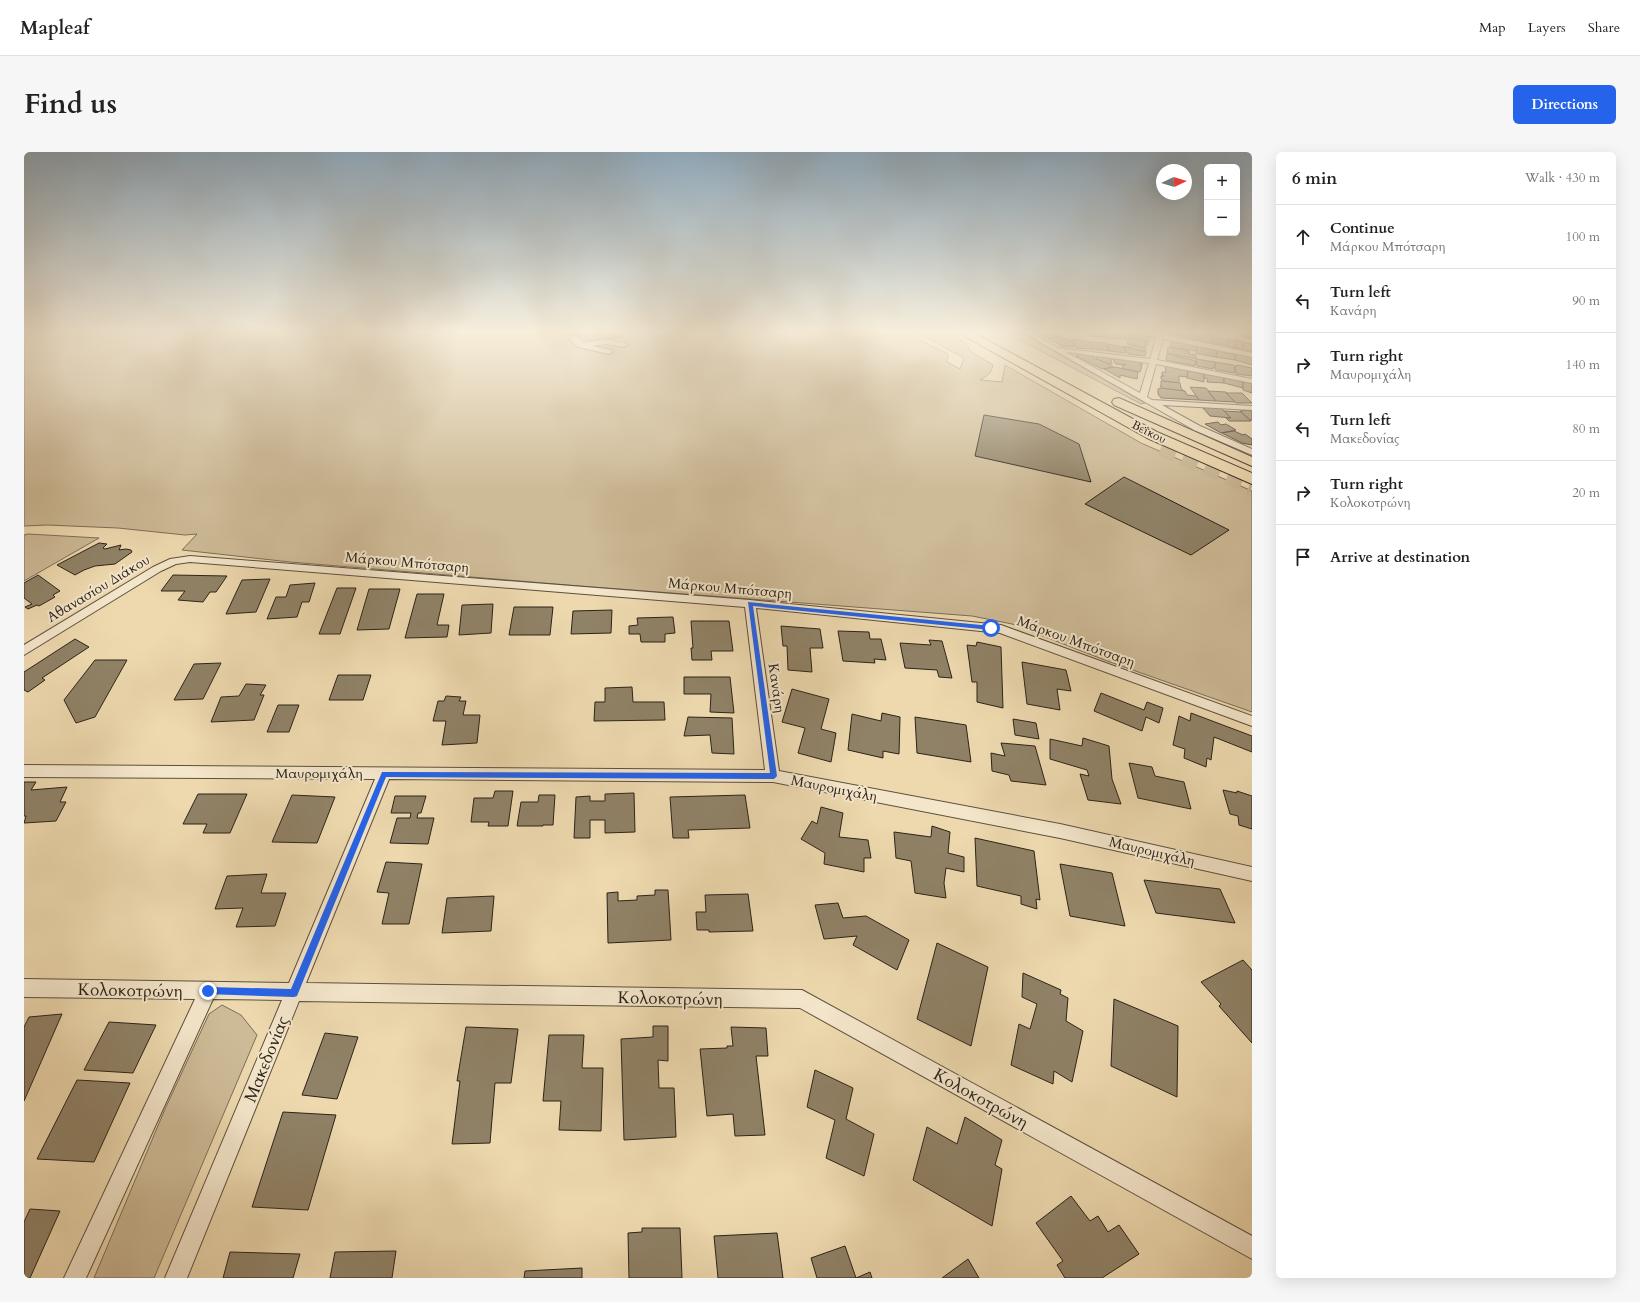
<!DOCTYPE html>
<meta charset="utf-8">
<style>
:root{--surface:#fff;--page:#f6f6f6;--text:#222;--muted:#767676;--line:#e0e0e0;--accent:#2563eb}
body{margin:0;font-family:Cardo,serif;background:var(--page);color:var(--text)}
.controls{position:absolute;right:12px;top:12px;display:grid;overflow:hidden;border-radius:6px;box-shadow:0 4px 16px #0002}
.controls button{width:36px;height:36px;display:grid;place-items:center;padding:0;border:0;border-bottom:1px solid var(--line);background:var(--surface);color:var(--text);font:20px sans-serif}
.compass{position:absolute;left:1132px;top:12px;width:36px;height:36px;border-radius:50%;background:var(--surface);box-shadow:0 4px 16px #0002;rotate:86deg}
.stop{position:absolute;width:12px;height:12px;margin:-9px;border:3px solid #2563eb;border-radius:50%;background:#fff}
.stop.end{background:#2563eb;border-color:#fff;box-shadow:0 1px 4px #0008}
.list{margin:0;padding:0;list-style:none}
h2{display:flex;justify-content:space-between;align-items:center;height:52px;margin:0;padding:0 16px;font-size:17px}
h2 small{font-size:13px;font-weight:400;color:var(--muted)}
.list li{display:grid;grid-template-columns:26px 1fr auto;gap:12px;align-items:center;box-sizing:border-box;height:64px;padding:0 16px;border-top:1px solid var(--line)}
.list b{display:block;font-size:15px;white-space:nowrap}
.list p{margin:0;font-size:13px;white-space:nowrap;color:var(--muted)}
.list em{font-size:13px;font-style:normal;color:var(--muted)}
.icon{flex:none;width:22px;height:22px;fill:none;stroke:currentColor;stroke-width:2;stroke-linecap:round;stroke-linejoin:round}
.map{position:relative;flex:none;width:1228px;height:1126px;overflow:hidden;border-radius:6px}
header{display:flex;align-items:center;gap:24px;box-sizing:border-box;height:56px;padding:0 20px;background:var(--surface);border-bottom:1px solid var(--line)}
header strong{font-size:19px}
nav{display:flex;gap:22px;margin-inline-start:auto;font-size:14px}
.intro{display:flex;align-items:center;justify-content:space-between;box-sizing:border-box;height:96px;padding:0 24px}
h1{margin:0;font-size:28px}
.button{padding:10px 18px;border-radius:6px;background:var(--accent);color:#fff;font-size:14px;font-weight:700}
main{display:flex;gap:24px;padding:0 24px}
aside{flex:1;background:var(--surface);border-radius:6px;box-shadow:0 4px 16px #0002}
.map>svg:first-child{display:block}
.green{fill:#cdba96;stroke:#7c6e58}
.building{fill:#908267;stroke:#2b2319}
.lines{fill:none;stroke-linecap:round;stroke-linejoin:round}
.primary-tunnel{stroke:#c7b591;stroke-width:16;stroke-dasharray:16 8;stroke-linecap:butt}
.street-casing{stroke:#5c503e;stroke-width:2}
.primary-casing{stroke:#2b2319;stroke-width:2}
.street{fill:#f4e6cb;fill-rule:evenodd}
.primary{fill:#eed9af;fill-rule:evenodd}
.route{fill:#2563eb}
.labels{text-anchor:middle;stroke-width:4;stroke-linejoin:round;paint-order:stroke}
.far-street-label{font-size:12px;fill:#2b2319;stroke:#f4e6cb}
.street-label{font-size:14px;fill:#2b2319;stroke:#f4e6cb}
.near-street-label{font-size:17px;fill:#2b2319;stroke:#f4e6cb}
</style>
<header>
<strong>Mapleaf</strong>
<nav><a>Map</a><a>Layers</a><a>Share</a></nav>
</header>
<div class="intro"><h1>Find us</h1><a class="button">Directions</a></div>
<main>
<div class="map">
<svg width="1228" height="1126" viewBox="0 0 1228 1126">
<rect width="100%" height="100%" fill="#eed9af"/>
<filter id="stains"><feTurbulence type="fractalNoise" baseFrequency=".005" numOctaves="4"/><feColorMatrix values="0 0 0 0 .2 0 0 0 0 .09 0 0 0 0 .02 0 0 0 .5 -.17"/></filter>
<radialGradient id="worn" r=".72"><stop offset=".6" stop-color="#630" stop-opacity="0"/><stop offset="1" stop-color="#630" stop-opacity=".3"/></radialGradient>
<!-- green -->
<g class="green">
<path d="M 0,181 L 881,181 L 924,202 L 923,210 L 936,217 L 940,206 L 894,181 L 926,181 L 942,191 L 946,199 L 969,213 C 967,222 963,224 956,228 L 978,230 L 981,213 L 1117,291 L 1228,339 L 1228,560 L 1083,509 L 988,472 L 948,464 L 556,434 L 266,410 L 158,398 L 173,382 L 161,383 L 94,376 L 23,373 L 0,374 Z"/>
<polygon points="983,181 998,181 1121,251 1117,252"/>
<polygon points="4,382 75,386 0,429 0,383"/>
<polygon points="198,853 217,863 233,883 130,1126 70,1126 141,957 185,862"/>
</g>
<!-- building -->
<g class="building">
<polygon points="545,181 597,181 599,185 563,189 559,182 546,184"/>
<polygon points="1014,181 1030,181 1036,185 1027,187"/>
<polygon points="1063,181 1079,181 1080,185 1065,184"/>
<polygon points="1079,181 1094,181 1097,187 1082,186"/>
<polygon points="1094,181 1107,181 1106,184 1109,184 1109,186 1105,186 1104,188 1097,187"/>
<polygon points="1107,181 1126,185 1125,190 1110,187 1109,184 1106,184"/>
<polygon points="1140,181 1160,181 1159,185 1157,186"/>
<polygon points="1160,181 1175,181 1174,188 1159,185"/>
<polygon points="1175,181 1189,183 1188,191 1174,188"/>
<polygon points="1228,181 1228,188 1217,183 1222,181"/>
<polygon points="1036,185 1049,189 1050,195 1038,194 1025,187"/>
<polygon points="1190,185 1204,189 1203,194 1188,191"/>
<polygon points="1105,186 1123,190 1124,193 1122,193 1121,196 1103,192"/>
<polygon points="1049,187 1066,190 1068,197 1052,196"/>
<polygon points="1204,187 1212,188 1211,196 1203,194"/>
<polygon points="1212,188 1220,190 1219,197 1211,196"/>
<polygon points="1148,189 1171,194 1173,195 1173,199 1146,195"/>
<polygon points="1066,190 1081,191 1085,199 1068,197"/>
<polygon points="1220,190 1228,192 1228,200 1219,197"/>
<polygon points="1083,192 1100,195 1102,201 1086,199"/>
<polygon points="1107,193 1121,196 1122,196 1122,199 1108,197 1100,194 1107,195"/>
<polygon points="1176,194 1193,199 1192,205 1174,202 1172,201 1173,195"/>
<polygon points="1100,195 1122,200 1121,204 1104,202"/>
<polygon points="1144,195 1165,199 1165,202 1172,203 1172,207 1143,201"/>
<polygon points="1193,199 1212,203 1211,208 1192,205"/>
<polygon points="1056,201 1068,203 1070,204 1069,206 1079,209 1089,215 1078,217 1052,204"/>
<polygon points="1143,202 1172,209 1171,214 1142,208"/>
<polygon points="1213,202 1228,205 1228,213 1211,208 1212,203"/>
<polygon points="1070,203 1089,206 1089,207 1087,207 1088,212 1083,211 1075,208"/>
<polygon points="1090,206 1118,210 1118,213 1115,212 1118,214 1116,220 1100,217 1098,215 1099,213 1102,213 1092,212 1089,207"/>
<polygon points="1172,207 1191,210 1191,216 1189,215 1189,217 1173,214"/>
<polygon points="1191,210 1209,213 1211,214 1211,221 1193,218 1191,217"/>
<polygon points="1213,213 1228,216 1228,224 1212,222 1211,214 1213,214"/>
<polygon points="1141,214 1162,218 1164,220 1163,225 1155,224 1155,231 1140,229 1137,227 1137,224 1140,224 1138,224 1138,220 1142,220"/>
<polygon points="1091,215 1114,220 1113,227 1096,223 1096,226 1080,217"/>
<polygon points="1164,219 1180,222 1180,230 1163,226"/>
<polygon points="1180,222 1198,225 1200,226 1200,231 1183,230 1184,227 1180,226"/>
<polygon points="1200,226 1217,229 1219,230 1219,236 1200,231"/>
<polygon points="1137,229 1156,231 1157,236 1160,239 1139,237 1136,234 1137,234"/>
<polygon points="1219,230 1228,231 1228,241 1219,238"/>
<polygon points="1166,235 1182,236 1192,249 1175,248"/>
<polygon points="1137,236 1161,239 1163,243 1172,244 1175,248 1137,246 1134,242 1134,237"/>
<polygon points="1184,239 1202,240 1211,250 1192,249"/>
<polygon points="1202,241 1218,241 1228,251 1212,251"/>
<polygon points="1180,255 1197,256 1207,266 1186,264 1179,256 1181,256"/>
<polygon points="1218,258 1228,259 1228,268 1226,268 1216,259 1219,259"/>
<polygon points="1200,259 1217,260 1227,269 1205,269 1202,266 1207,266"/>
<polygon points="960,263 1015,272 1055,292 1067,330 951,304"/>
<polygon points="1194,270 1197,273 1202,272 1212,278 1197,281 1181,272"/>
<polygon points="1210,279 1219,283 1221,282 1228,287 1228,293 1218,291 1198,281"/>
<polygon points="1100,325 1205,378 1167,403 1061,352"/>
<polygon points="75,391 83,392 79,396 81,397 97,393 95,398 102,397 107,398 108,400 91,412 71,414 60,418 51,423 33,413"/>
<polygon points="14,423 36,439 29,443 31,445 15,454 13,453 4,457 1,455 8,452 0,446 0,431"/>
<polygon points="149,423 203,424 192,440 186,440 179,450 154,448 161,439 137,439"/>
<polygon points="246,427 232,460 202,462 218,428"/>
<polygon points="291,431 285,450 278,450 273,465 243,467 252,445 262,445 266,433"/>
<polygon points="313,436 332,436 316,482 295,482"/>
<polygon points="345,437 376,437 365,477 333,478"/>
<polygon points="393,442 420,442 413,473 425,473 423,485 381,486"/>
<polygon points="469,452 467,481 435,483 438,453"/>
<polygon points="490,455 529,455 526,483 485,483"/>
<polygon points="588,458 587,481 547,482 549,459"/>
<polygon points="649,465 651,481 641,482 641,490 617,490 616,482 605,482 605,474 614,473 613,466"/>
<polygon points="667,469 705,469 709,499 687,499 688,508 668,508 667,496 669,496"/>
<polygon points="757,474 796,477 799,496 786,496 788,520 764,518 763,494 759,494"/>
<polygon points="814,479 845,480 846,487 857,487 862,508 850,507 851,511 819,509"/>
<polygon points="51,487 65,495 18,526 21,528 4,540 0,538 0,520"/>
<polygon points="905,488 918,489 928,526 915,525 913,518 881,516 876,491 907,493"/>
<polygon points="953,490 977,495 979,556 953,550 953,530 948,530 943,493 952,494"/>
<polygon points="71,508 103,508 71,565 52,571 40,548"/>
<polygon points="998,510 1042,518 1047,539 1033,537 1036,558 1003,552"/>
<polygon points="197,511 179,547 150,548 170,512"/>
<polygon points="314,523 347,523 339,548 305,548"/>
<polygon points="660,525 706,525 710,561 686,560 687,542 660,542"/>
<polygon points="222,532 242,533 236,543 240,543 230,568 187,570 197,545 215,544"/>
<polygon points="608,535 609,550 640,550 641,568 570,569 571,550 581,550 581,536"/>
<polygon points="768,537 805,547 797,577 812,581 807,610 774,601 781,576 758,570"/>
<polygon points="1077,541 1120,558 1123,550 1139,556 1135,571 1122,565 1118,579 1070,559"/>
<polygon points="422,544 437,545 435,549 442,549 439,563 456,563 453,591 418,593 422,569 409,569 414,549 420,549"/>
<polygon points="254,553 275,553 265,580 243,580"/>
<polygon points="858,561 876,565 875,602 859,599 859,606 824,598 828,562 857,569"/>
<polygon points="1167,561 1228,584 1228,600 1190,585 1187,608 1183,606 1182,615 1160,606 1161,597 1149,593 1155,564 1166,569"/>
<polygon points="664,565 708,566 710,602 688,601 686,583 660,584"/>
<polygon points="891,565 942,573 947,610 893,601"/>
<polygon points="989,567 1012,571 1015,587 991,583"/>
<polygon points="1059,586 1085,594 1088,627 1097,652 1064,648 1056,622 1065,624 1063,618 1026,607 1026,587 1058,594"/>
<polygon points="977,591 1011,594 1022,633 987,629 985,623 968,619 967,601 981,604"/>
<polygon points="1105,611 1128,615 1131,624 1160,630 1167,657 1114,646"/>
<polygon points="0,630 12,630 7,638 43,635 36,650 42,650 32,669 0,671 2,664 0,664"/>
<polygon points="1199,638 1213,641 1213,639 1228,644 1228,677 1215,673 1214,664 1206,662"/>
<polygon points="471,639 489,639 484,674 464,674 465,670 447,670 450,646 469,646"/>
<polygon points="610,641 611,680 581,681 581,668 566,668 566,686 550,686 552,645 566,644 566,649 581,649 581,642"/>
<polygon points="174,642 223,642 206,681 179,681 183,672 159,672"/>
<polygon points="268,643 311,645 293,691 248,690"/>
<polygon points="515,643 531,643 529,673 519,673 519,674 493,674 497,650 514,650"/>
<polygon points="721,643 726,676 664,678 665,686 649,686 646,645"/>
<polygon points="371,644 402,644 397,661 394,661 393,666 410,666 404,692 366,691 373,666 386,666 387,661 367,661"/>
<polygon points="797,655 819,661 815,685 844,688 847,706 840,706 840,720 800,712 801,701 777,687 788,669 793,672"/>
<polygon points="908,674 926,680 924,701 940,705 940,720 922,716 920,731 922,746 891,741 887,709 872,706 870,680 907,685"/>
<polygon points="951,686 1010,699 1016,748 1012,747 1013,757 997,752 997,744 953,734"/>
<polygon points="362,710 398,712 385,772 358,772 365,741 353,740"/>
<polygon points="1036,712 1088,721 1101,774 1046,764"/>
<polygon points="243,722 237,741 262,741 251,774 212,775 219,756 191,757 203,724"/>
<polygon points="1120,728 1196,737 1211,771 1132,761"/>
<polygon points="631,738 644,738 647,788 584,791 583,741 594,740 594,749 613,748 613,744 631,743"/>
<polygon points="724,742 729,779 685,780 685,778 673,778 672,760 682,760 681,743"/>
<polygon points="470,744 467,779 418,781 423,746"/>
<polygon points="814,751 819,766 842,764 885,788 873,818 829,793 833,784 800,787 791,753"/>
<polygon points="913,791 964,815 947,894 893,867"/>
<polygon points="1219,808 1228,818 1228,891 1195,854 1197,852 1177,830"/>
<polygon points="999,821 1037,838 1036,842 1044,846 1042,869 1059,879 1048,930 1030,919 1029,932 987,913 995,872 1006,877 1013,852 998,845"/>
<polygon points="1090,847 1154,874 1153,945 1087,914"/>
<polygon points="38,862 0,949 0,875 5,865"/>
<polygon points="85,870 132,873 109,921 60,918"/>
<polygon points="629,874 644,874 644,909 634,908 635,936 650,936 652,985 600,988 597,887 629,885"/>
<polygon points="442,875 494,877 487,931 471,931 466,991 428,992 436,929 433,929"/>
<polygon points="707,875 742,876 744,904 732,904 741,983 711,984 709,962 683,964 676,897 703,896 703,894 709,894"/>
<polygon points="301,881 334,885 313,947 278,943"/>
<polygon points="525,883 560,883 558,916 579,916 577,979 535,978 537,949 519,949"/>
<polygon points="791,918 829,936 822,967 850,982 840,1024 802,1006 811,968 783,955"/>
<polygon points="53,928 106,931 70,1010 13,1007"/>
<polygon points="259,960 312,963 284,1058 228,1055"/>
<polygon points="941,965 978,988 971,1013 978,1017 968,1074 889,1028 903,975 933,992"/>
<polygon points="1047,1044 1066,1069 1074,1064 1084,1080 1095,1073 1115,1102 1078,1126 1041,1126 1033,1113 1039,1109 1012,1071"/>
<polygon points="6,1057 36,1059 6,1126 0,1126 0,1070"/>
<polygon points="618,1076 656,1076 658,1126 605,1126 604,1081 618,1080"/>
<polygon points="753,1081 759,1126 694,1126 690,1084"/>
<polygon points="821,1094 832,1126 793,1126 787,1106"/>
<polygon points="372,1099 368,1126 306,1126 311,1100"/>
<polygon points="206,1100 276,1102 269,1126 199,1126"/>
<polygon points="944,1107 955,1126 918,1126"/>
<polygon points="558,1116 558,1126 500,1126 501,1119"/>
<polygon points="846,1120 848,1126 832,1126"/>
</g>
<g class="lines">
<!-- primary-tunnel -->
<polyline class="primary-tunnel" points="1137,296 1228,335"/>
<!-- street casing -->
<g class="street-casing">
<g id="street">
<path d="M 1000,181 L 1009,181 L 1034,196 L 1126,207 L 1132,186 L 1115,181 L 1135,181 L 1228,201 L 1228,205 L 1139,187 L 1133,208 L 1228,227 L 1228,231 L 1132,212 L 1123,245 L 1128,248 L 1228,254 L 1228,258 L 1138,253 L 1176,274 L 1228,297 L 1228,303 L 1170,278 ZM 1042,200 L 1125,211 L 1116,241 Z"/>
<polygon points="546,184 552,184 559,191 582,188 602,191 603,193 599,195 582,192 568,194 588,198 589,200 585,202 554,195 546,188"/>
<polygon points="166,404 726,448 977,473 1228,564 1228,574 976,481 732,456 755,619 1036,672 1228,715 1228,729 1036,686 749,630 365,627 282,831 778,838 1228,1084 1228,1107 776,856 275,849 163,1126 141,1126 258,848 189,847 62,1126 40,1126 171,847 0,845 0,827 265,831 351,627 0,625 0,613 741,618 721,455 166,410 152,412 137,419 0,503 0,493 129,415 146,407"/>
</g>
</g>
<!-- primary casing -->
<g class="primary-casing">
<g id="primary">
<polygon points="935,181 950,181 1133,280 1228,321 1228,332 1123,286"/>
<polygon points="1095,246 1228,305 1228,314 1090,253 1088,250 1090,247"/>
</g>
</g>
<!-- street -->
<use href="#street" class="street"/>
<!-- primary -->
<use href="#primary" class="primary"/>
</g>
<!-- sky -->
<linearGradient id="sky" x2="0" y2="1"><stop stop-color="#90aabd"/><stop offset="0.53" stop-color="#f7eedb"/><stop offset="1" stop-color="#f7eedb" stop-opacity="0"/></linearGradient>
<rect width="1228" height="339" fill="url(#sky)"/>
<!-- route -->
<polygon class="route" points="724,450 967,474 970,476 967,478 729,454 753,624 750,627 362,625 273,844 270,845 181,842 180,839 181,836 184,835 267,837 358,620 746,621"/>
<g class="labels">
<!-- far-street labels -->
<g class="far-street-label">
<text transform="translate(1125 280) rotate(27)" y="4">Βεΐκου</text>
</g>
<!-- street labels -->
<g class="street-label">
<text transform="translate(383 410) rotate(5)" y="5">Μάρκου Μπότσαρη</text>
<text transform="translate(74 436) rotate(-31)" y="5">Αθανασίου Διάκου</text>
<text transform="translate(706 436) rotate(5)" y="5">Μάρκου Μπότσαρη</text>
<text transform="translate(1052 489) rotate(20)" y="5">Μάρκου Μπότσαρη</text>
<text transform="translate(753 536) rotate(82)" y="5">Κανάρη</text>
<text x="295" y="626">Μαυρομιχάλη</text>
<text transform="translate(810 636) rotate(11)" y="5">Μαυρομιχάλη</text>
<text transform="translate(1128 699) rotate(13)" y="5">Μαυρομιχάλη</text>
</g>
<!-- near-street labels -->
<g class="near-street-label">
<text transform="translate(106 838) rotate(1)" y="6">Κολοκοτρώνη</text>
<text transform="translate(646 846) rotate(1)" y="6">Κολοκοτρώνη</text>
<text transform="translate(242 907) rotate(-68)" y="6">Μακεδονίας</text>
<text transform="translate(957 946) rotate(29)" y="6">Κολοκοτρώνη</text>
</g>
</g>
<rect width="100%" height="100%" filter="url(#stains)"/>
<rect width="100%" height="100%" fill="url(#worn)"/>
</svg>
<div class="controls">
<button>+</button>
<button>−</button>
</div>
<svg class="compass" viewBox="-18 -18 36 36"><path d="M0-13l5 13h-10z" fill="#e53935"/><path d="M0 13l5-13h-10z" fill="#767676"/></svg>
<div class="stop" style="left:967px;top:476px"></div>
<div class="stop end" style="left:184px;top:839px"></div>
</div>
<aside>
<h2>6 min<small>Walk · 430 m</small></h2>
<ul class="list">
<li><svg class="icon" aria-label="ahead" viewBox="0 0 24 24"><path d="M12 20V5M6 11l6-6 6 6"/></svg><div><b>Continue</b><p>Μάρκου Μπότσαρη</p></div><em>100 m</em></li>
<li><svg class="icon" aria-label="left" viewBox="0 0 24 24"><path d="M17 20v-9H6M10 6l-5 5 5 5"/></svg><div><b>Turn left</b><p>Κανάρη</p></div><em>90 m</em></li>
<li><svg class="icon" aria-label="right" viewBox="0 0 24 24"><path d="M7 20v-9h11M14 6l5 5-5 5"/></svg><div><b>Turn right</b><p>Μαυρομιχάλη</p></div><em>140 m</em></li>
<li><svg class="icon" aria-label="left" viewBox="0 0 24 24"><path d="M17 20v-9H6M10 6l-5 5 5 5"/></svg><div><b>Turn left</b><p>Μακεδονίας</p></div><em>80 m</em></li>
<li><svg class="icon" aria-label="right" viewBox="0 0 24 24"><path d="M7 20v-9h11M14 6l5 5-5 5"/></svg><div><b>Turn right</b><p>Κολοκοτρώνη</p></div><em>20 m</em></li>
<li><svg class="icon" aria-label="arrive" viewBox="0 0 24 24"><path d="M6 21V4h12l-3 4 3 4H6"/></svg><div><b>Arrive at destination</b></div></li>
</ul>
</aside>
</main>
